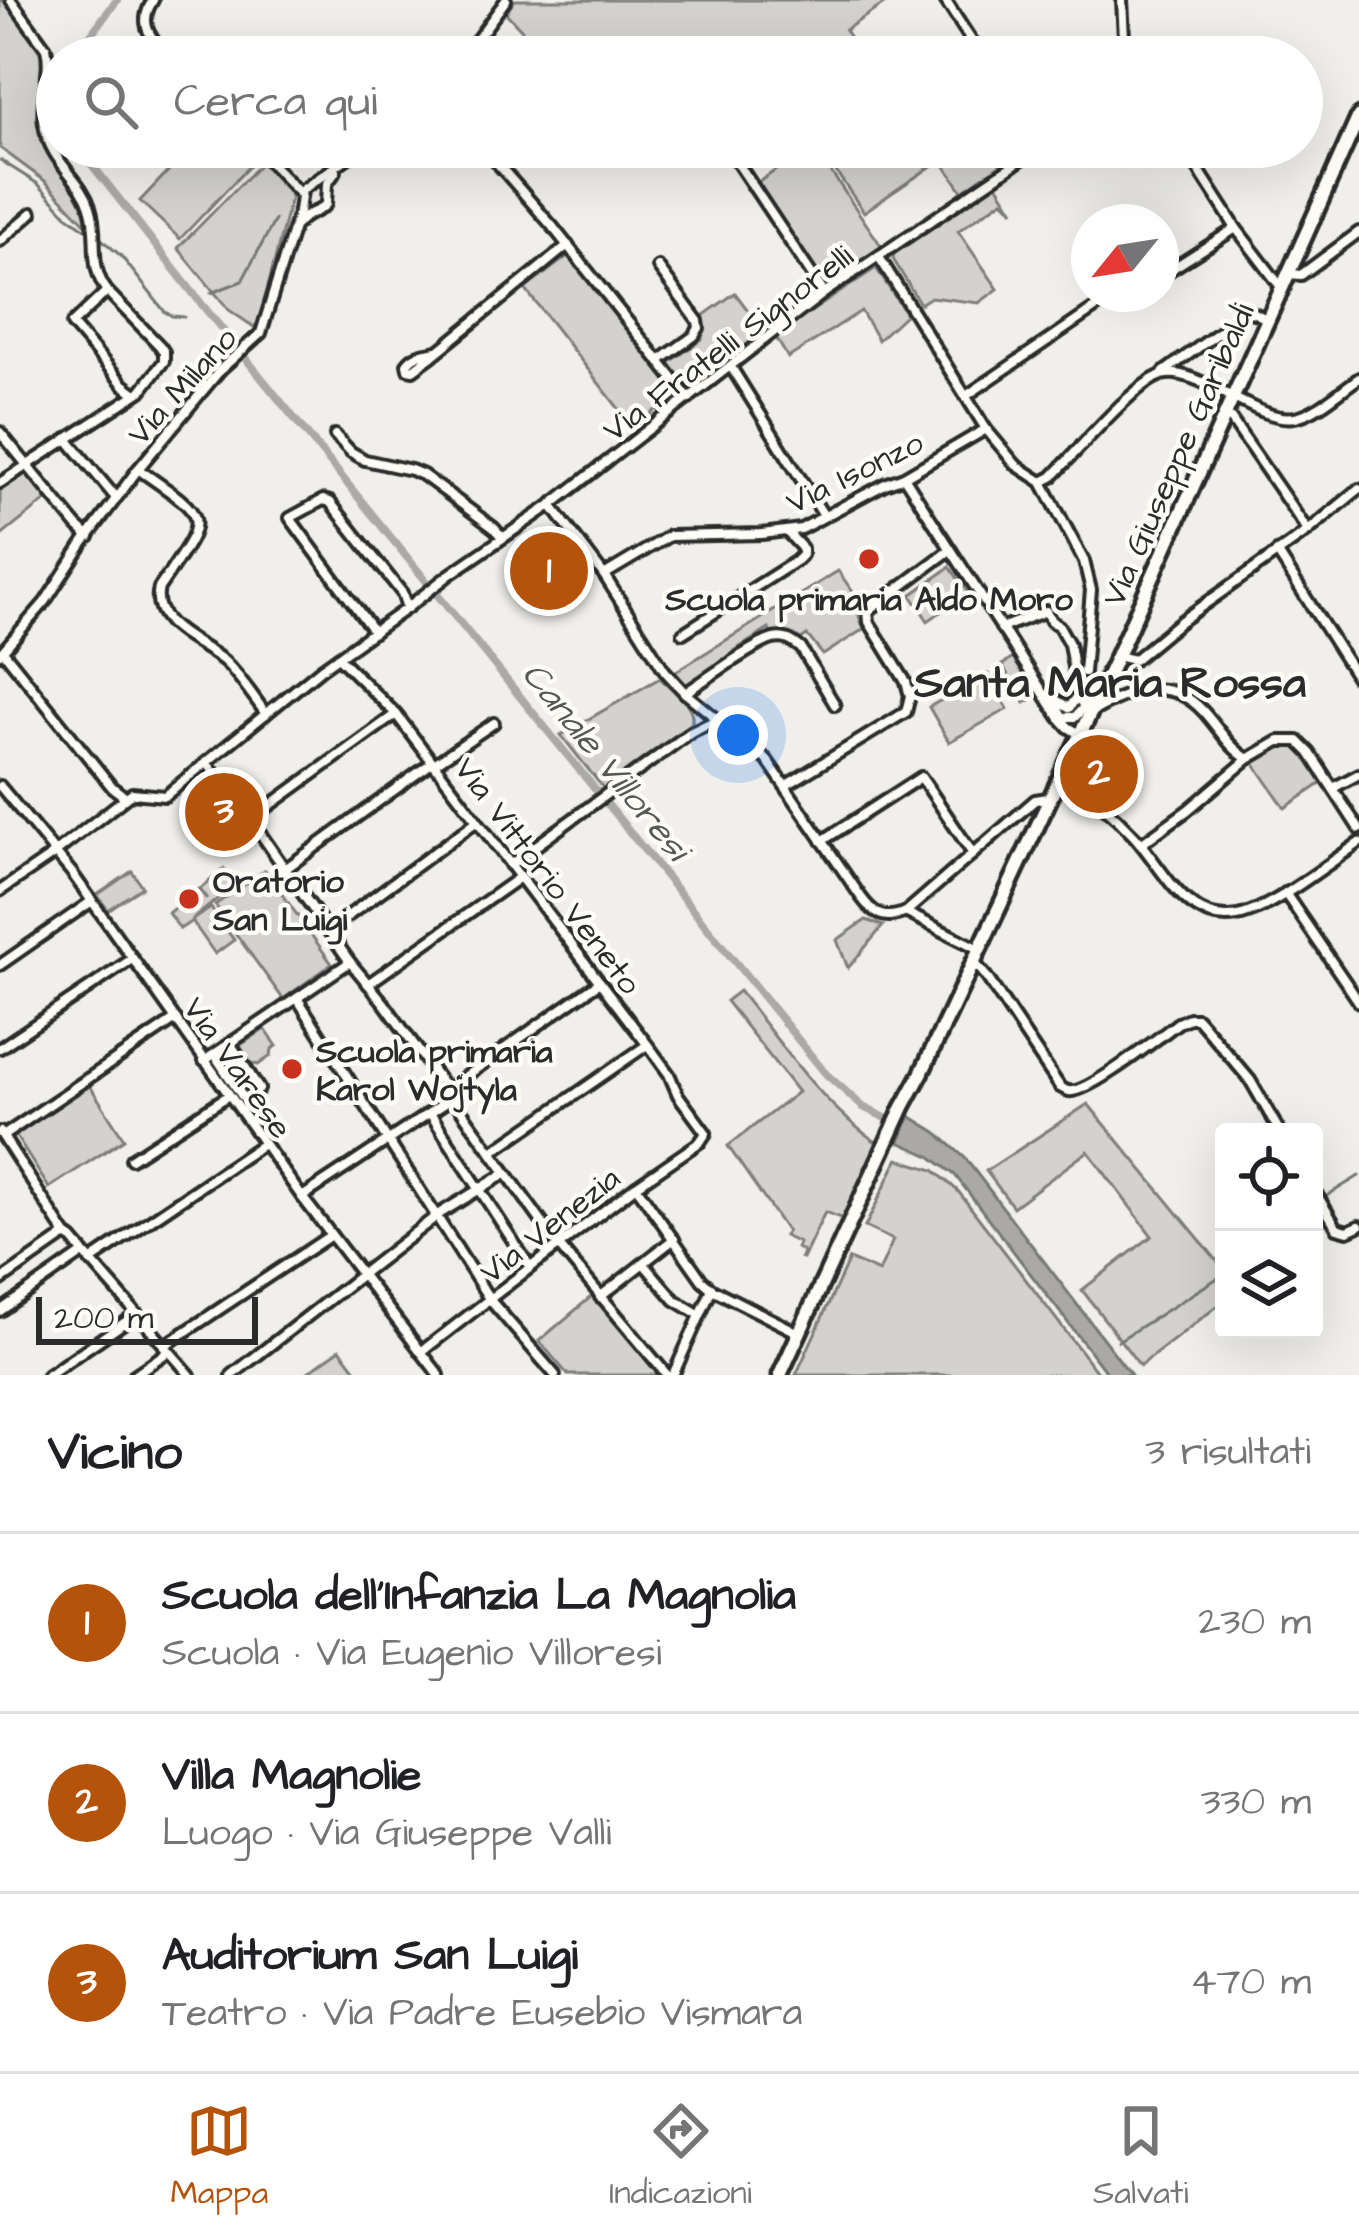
<!DOCTYPE html>
<html lang="it">
<meta charset="utf-8">
<style>
:root{--surface:#fff;--page:#f6f6f6;--text:#202124;--muted:#757577;--line:#e0e0e0;--accent:#b45309}
body{margin:0;font-family:"Architects Daughter",sans-serif;background:var(--page);color:var(--text)}
.controls{position:absolute;right:36px;bottom:36px;display:grid;overflow:hidden;border-radius:12px;box-shadow:0 12px 48px #0002}
.controls button{width:108px;height:108px;display:grid;place-items:center;padding:0;border:0;border-bottom:3px solid var(--line);background:var(--surface);color:var(--text);font:60px sans-serif}
.compass{position:absolute;left:1071px;top:204px;width:108px;height:108px;border-radius:50%;background:var(--surface);box-shadow:0 12px 48px #0002;rotate:240deg}
.scale{position:absolute;left:36px;bottom:30px;width:222px;box-sizing:border-box;padding-left:12px;border:6px solid #2b2b2b;border-top:0;font-size:33px;line-height:42px;white-space:nowrap;color:#2b2b2b;-webkit-text-stroke:9px #fdfcf7;paint-order:stroke}
.you{position:absolute;left:738px;top:735px;width:42px;height:42px;margin:-30px;border:9px solid #fff;border-radius:50%;background:#1a73e8;box-shadow:0 0 0 18px #1a73e833}
.badge{display:grid;place-items:center;width:78px;height:78px;border-radius:50%;background:var(--accent);color:#fff;font-size:39px;font-weight:700}
.pin{position:absolute;translate:-50% -50%;border:6px solid #fff;box-shadow:0 3px 12px #0006}
.list{margin:0;padding:0;list-style:none}
h2{display:flex;justify-content:space-between;align-items:center;height:156px;margin:0;padding:0 48px;font-size:51px}
h2 small{font-size:39px;font-weight:400;color:var(--muted)}
.list li{display:grid;grid-template-columns:78px 1fr auto;gap:36px;align-items:center;box-sizing:border-box;height:180px;padding:0 48px;border-top:3px solid var(--line)}
.list b{display:block;font-size:45px;white-space:nowrap}
.list p{margin:0;font-size:39px;white-space:nowrap;color:var(--muted)}
.list em{font-size:39px;font-style:normal;color:var(--muted)}
.icon{flex:none;width:66px;height:66px;fill:none;stroke:currentColor;stroke-width:2;stroke-linecap:round;stroke-linejoin:round}
.map{position:relative;flex:none;width:1359px;height:1375px;overflow:hidden}
.search{position:absolute;background:var(--surface);box-shadow:0 12px 48px #0002;left:36px;right:36px;top:36px;height:132px;display:flex;align-items:center;gap:30px;box-sizing:border-box;padding:0 42px;border-radius:66px;color:var(--muted);font-size:45px}
.sheet{height:696px;background:var(--surface)}
nav{display:flex;justify-content:space-around;align-items:center;box-sizing:border-box;height:168px;border-top:3px solid var(--line);background:var(--surface);font-size:33px;color:var(--muted)}
nav a{display:grid;justify-items:center;gap:6px}
nav .on{color:var(--accent)}
.map>svg:first-child{display:block}
.green{fill:#d3d2cf;stroke:#7f7e7d;stroke-width:3}
.water{fill:#aaa9a7;stroke:#777775;stroke-width:3}
.lines{fill:none;stroke-linecap:round;stroke-linejoin:round}
.stream{stroke:#777775;stroke-width:3}
.canal{stroke:#aaa9a7;stroke-width:8}
.street-casing{stroke:#2b2b2b;stroke-width:16}
.primary-casing{stroke:#2b2b2b;stroke-width:21}
.street{stroke:#fdfcf7;stroke-width:8}
.primary{stroke:#fdfcf7;stroke-width:12}
.poi-dot{fill:#c8321e;stroke:#fdfcf7;stroke-width:4.5}
.labels{text-anchor:middle;stroke-width:9;stroke-linejoin:round;paint-order:stroke}
.street-label{font-size:33px;fill:#2b2b2b;stroke:#fdfcf7}
.poi-label{font-size:33px;font-weight:bold;fill:#2b2b2b;stroke:#fdfcf7;text-anchor:start}
.water-label{font-size:36px;font-style:italic;fill:#575756;stroke:#fdfcf7}
.district-label{font-size:45px;font-weight:bold;fill:#2b2b2b;stroke:#fdfcf7}
</style>
<div class="map">
<svg width="1359" height="1375" viewBox="0 0 1359 1375">
<rect width="100%" height="100%" fill="#f0efeb"/>
<filter id="ink" filterUnits="userSpaceOnUse"><feTurbulence type="fractalNoise" baseFrequency=".00833" numOctaves="2"/><feDisplacementMap in="SourceGraphic" scale="24" xChannelSelector="R" yChannelSelector="G"/><feConvolveMatrix kernelMatrix="1 2 1 2 8 2 1 2 1" color-interpolation-filters="sRGB"/></filter>
<g filter="url(#ink)">
<!-- green -->
<g class="green">
<path d="M 0,0 L 3,0 L 43,56 C 43,86 32,111 43,141 C 54,171 85,190 86,224 L 45,181 L 0,148 Z"/>
<polygon points="515,0 890,0 845,30 862,57 547,57 506,13"/>
<polygon points="191,147 233,147 251,164 180,239 140,201"/>
<polygon points="810,147 814,147 882,247 825,285 757,183"/>
<polygon points="819,147 925,147 936,163 864,212"/>
<polygon points="933,147 1024,147 1025,148 962,191"/>
<polygon points="261,163 287,188 291,197 259,322 254,327 229,310 178,248"/>
<polygon points="997,184 1014,211 1003,200 958,231 998,289 979,303 931,297 920,304 893,259 894,254"/>
<polygon points="570,254 677,393 634,428 525,289"/>
<polygon points="876,268 906,314 878,340 861,311 788,358 775,336"/>
<polygon points="735,293 768,337 691,393 669,363 702,339 704,315"/>
<polygon points="28,471 50,497 0,537 0,488"/>
<polygon points="950,567 968,593 928,621 911,595"/>
<polygon points="838,571 863,606 859,616 864,629 823,655 807,635 798,641 785,634 771,635 769,629 735,650 737,655 690,685 684,684 673,673"/>
<polygon points="1015,657 1038,696 1025,703 1002,665"/>
<polygon points="988,674 1008,709 949,742 929,707"/>
<path d="M 660,678 C 673,692 695,703 692,723 L 603,788 L 561,735 Z"/>
<polygon points="1293,744 1304,752 1322,783 1285,808 1254,763 1277,747"/>
<polygon points="224,869 236,884 192,920 211,908 234,940 215,954 192,921 180,929 168,913 198,889 207,899 200,889"/>
<polygon points="265,870 332,964 283,999 215,905"/>
<polygon points="132,871 142,887 108,910 97,895"/>
<polygon points="866,920 883,926 848,968 837,940"/>
<path d="M 739,991 C 782,1044 822,1106 879,1144 L 843,1219 L 825,1212 L 803,1259 L 801,1258 L 803,1252 L 797,1248 L 799,1243 L 784,1236 L 787,1232 L 728,1146 L 798,1092 L 726,1001 Z"/>
<polygon points="265,1029 277,1046 272,1049 271,1056 258,1065 252,1063 248,1065 236,1048"/>
<polygon points="90,1086 124,1139 49,1188 15,1135"/>
<polygon points="1088,1104 1224,1269 1224,1301 1140,1366 1082,1290 1152,1236 1088,1151 1013,1207 986,1171"/>
<polygon points="898,1159 934,1170 958,1191 1099,1375 796,1375 849,1259 879,1272 893,1240 865,1227"/>
<polygon points="593,1295 659,1374 659,1375 568,1375 539,1341"/>
<polygon points="340,1349 360,1375 304,1375"/>
</g>
<!-- water -->
<polygon class="water" points="910,1116 936,1132 965,1158 1131,1375 1108,1375 955,1175 930,1156 899,1142"/>
<g class="lines">
<!-- stream -->
<g class="stream">
<polyline points="0,160 38,184 69,217 86,229"/>
<polyline points="99,237 121,256 165,312 172,316 184,317"/>
<polyline points="211,293 242,281 275,220"/>
<polyline points="1328,1195 1359,1176"/>
<polyline points="1118,1341 1224,1274"/>
</g>
<!-- canal -->
<g class="canal">
<polyline points="74,57 117,0"/>
<polyline points="78,147 204,307 826,1074 863,1107 900,1125"/>
</g>
<!-- street casing -->
<g class="street-casing">
<g id="street">
<path d="M 11,0 L 46,48 C 52,71 40,98 44,124 C 50,163 80,176 90,207 C 100,236 87,264 107,291"/>
<path d="M 153,0 C 137,24 151,37 166,57"/>
<polyline points="945,0 982,57"/>
<polyline points="1122,0 1125,57"/>
<polyline points="464,57 506,0"/>
<polyline points="256,147 300,194"/>
<polyline points="483,147 553,227 689,399"/>
<polyline points="727,147 824,293"/>
<polyline points="1184,147 1236,228 1281,287"/>
<path d="M 296,225 C 308,210 317,215 326,204 L 327,184 L 336,171"/>
<polyline points="0,241 32,213"/>
<polyline points="879,257 986,429 1016,465 1042,482 1084,561 1091,590 1084,672"/>
<polyline points="658,267 698,321 699,328 694,336 659,361"/>
<polyline points="1289,274 1301,275 1359,232"/>
<polyline points="1161,276 1236,228"/>
<path d="M 437,351 C 424,354 415,353 407,364 L 408,369 L 413,370 L 432,356 L 568,245"/>
<polyline points="731,367 824,516"/>
<polyline points="1164,372 1246,313 1252,312 1267,319"/>
<polyline points="966,396 1116,294"/>
<polyline points="1231,419 1308,531"/>
<polyline points="0,432 77,526 89,537"/>
<polyline points="335,435 351,452 365,460 411,470 423,475 494,528 502,537"/>
<polyline points="67,439 116,498"/>
<path d="M 138,469 C 213,521 209,514 159,588 C 149,625 201,642 224,661 C 240,676 253,696 266,714"/>
<polyline points="904,477 1059,717 1068,727 1081,735"/>
<path d="M 1042,482 L 1052,477 C 1077,452 1132,385 1162,375 C 1196,364 1258,424 1295,417 C 1317,413 1340,391 1359,378"/>
<polyline points="0,483 141,391 164,361 164,352 160,346 107,291 72,324 124,385 136,394"/>
<path d="M 551,505 L 604,575 L 665,671 L 685,693 L 767,760 L 861,897 C 874,915 885,921 906,912 L 1035,800 L 1048,798"/>
<polyline points="1277,552 1359,681"/>
<polyline points="604,575 669,536 762,534 801,529 885,484 904,477 986,429"/>
<polyline points="1001,628 1046,611 1051,621 1059,626 1069,644 1077,690 1089,714"/>
<polyline points="374,632 290,518 323,500 330,502 402,593 407,608"/>
<polyline points="683,633 796,561 802,555 802,548 788,533"/>
<polyline points="3,651 112,787 125,797"/>
<polyline points="0,654 45,602 84,542 138,469 221,369 261,333 299,211 302,190 363,147"/>
<polyline points="1117,656 1134,660 1181,621 1308,531 1359,489"/>
<polyline points="338,657 396,714 653,1052 669,1074 678,1095 706,1133 700,1142 636,1186 421,1352"/>
<path d="M 685,693 C 705,680 754,644 773,639 C 785,636 792,641 801,648 L 835,705"/>
<polygon points="1048,695 1069,708 1078,696 1084,707 1075,717 1063,717"/>
<path d="M 1091,713 C 1127,691 1168,674 1203,711 C 1218,727 1229,748 1248,759 L 1279,741 L 1298,741 L 1310,753 L 1359,829"/>
<polyline points="206,763 230,790 350,962 384,1003 559,1246 667,1375"/>
<polyline points="434,764 494,723"/>
<path d="M 1062,776 C 1088,792 1113,813 1134,836 C 1165,870 1191,934 1248,913 C 1280,902 1329,863 1359,843"/>
<polyline points="0,786 72,873 302,1197 439,1375"/>
<polyline points="785,786 906,712 910,696 906,682 869,622 868,611 950,550"/>
<polyline points="1333,788 1359,774"/>
<polyline points="250,820 396,714"/>
<polyline points="822,841 921,777 973,854"/>
<polyline points="1141,844 1188,810 1248,759"/>
<polyline points="510,865 691,732 718,719"/>
<polyline points="285,869 433,762"/>
<polyline points="0,891 51,856 132,793 165,796 321,669 407,608 449,575 551,505 824,293 1040,147"/>
<polyline points="1285,893 1359,1002"/>
<polyline points="907,913 979,949"/>
<polyline points="329,930 477,821"/>
<path d="M 974,962 L 986,976 L 1060,1087 C 1063,1088 1065,1091 1069,1091 C 1087,1095 1159,1037 1178,1023 L 1189,1018 L 1197,1018 L 1250,1080 L 1280,1132"/>
<polyline points="0,965 92,901"/>
<polyline points="368,984 520,877"/>
<polyline points="297,998 490,1300 555,1375"/>
<polyline points="0,1048 132,959"/>
<polygon points="234,1049 259,1089 244,1099 218,1060"/>
<polyline points="204,1061 350,962"/>
<polyline points="446,1090 600,982"/>
<polyline points="430,1113 530,1267"/>
<polyline points="0,1132 66,1235 72,1239 190,1375"/>
<polyline points="3,1136 176,1019"/>
<polyline points="492,1152 647,1045"/>
<polyline points="131,1159 229,1095"/>
<polyline points="636,1186 702,1280 712,1289 799,1333"/>
<polyline points="1314,1190 1337,1228 1348,1231 1359,1226"/>
<polyline points="302,1197 452,1098"/>
<polyline points="90,1261 263,1144"/>
<polyline points="644,1264 675,1300 700,1315"/>
<polyline points="0,1281 66,1235"/>
<polyline points="600,1297 674,1239"/>
<polyline points="0,1311 83,1253"/>
<polyline points="164,1346 331,1235"/>
<polyline points="48,1375 137,1314"/>
<polyline points="134,1375 169,1351"/>
<polyline points="232,1375 439,1214 506,1173"/>
<polyline points="673,1375 712,1289"/>
</g>
</g>
<!-- primary casing -->
<g class="primary-casing">
<polyline id="primary" points="780,1375 903,1107 921,1074 1117,656 1359,116"/>
</g>
<!-- street -->
<use href="#street" class="street"/>
<!-- primary -->
<use href="#primary" class="primary"/>
</g>
</g>
<!-- markers -->
<g class="poi-dot">
<circle cx="869" cy="559" r="12"/>
<circle cx="189" cy="899" r="12"/>
<circle cx="292" cy="1069" r="12"/>
</g>
<g class="labels">
<!-- street labels -->
<g class="street-label">
<text transform="translate(727 342) rotate(-37)" y="12">Via Fratelli Signorelli</text>
<text transform="translate(181 385) rotate(-48)" y="12">Via Milano</text>
<text transform="translate(1177 454) rotate(-66)" y="12">Via Giuseppe Garibaldi</text>
<text transform="translate(854 471) rotate(-26)" y="12">Via Isonzo</text>
<text transform="translate(549 875) rotate(53)" y="12">Via Vittorio Veneto</text>
<text transform="translate(239 1067) rotate(55)" y="12">Via Varese</text>
<text transform="translate(549 1224) rotate(-38)" y="12">Via Venezia</text>
</g>
<!-- poi labels -->
<g class="poi-label">
<text x="869" y="610" text-anchor="middle">Scuola primaria Aldo Moro</text>
<text x="213" y="892">Oratorio<tspan x="213" dy="38">San Luigi</tspan></text>
<text x="316" y="1062">Scuola primaria<tspan x="316" dy="38">Karol Wojtyla</tspan></text>
</g>
<!-- water labels -->
<g class="water-label">
<text transform="translate(607 760) rotate(51)" y="13">Canale Villoresi</text>
</g>
<!-- district labels -->
<g class="district-label">
<text x="1110" y="697">Santa Maria Rossa</text>
</g>
</g>
</svg>
<div class="controls">
<button><svg class="icon" aria-label="locate" viewBox="0 0 24 24"><circle cx="12" cy="12" r="6"/><path d="M12 2v4M12 18v4M2 12h4M18 12h4"/></svg></button>
<button><svg class="icon" aria-label="layers" viewBox="0 0 24 24"><path d="M12 4l9 5-9 5-9-5zM3 14l9 5 9-5"/></svg></button>
</div>
<svg class="compass" viewBox="-18 -18 36 36"><path d="M0-13l5 13h-10z" fill="#e53935"/><path d="M0 13l5-13h-10z" fill="#757577"/></svg>
<div class="scale">200 m</div>
<div class="you"></div>
<div class="pin badge" style="left:549px;top:571px">1</div>
<div class="pin badge" style="left:1099px;top:774px">2</div>
<div class="pin badge" style="left:224px;top:812px">3</div>
<div class="search"><svg class="icon" aria-label="search" viewBox="0 0 24 24"><circle cx="10" cy="10" r="6"/><path d="M15 15l6 6"/></svg>Cerca qui</div>
</div>
<section class="sheet">
<h2>Vicino<small>3 risultati</small></h2>
<ul class="list">
<li><span class="badge">1</span><div><b>Scuola dell'Infanzia La Magnolia</b><p>Scuola · Via Eugenio Villoresi</p></div><em>230 m</em></li>
<li><span class="badge">2</span><div><b>Villa Magnolie</b><p>Luogo · Via Giuseppe Valli</p></div><em>330 m</em></li>
<li><span class="badge">3</span><div><b>Auditorium San Luigi</b><p>Teatro · Via Padre Eusebio Vismara</p></div><em>470 m</em></li>
</ul>
</section>
<nav>
<a class="on"><svg class="icon" aria-label="map" viewBox="0 0 24 24"><path d="M3 6l6-2 6 2 6-2v14l-6 2-6-2-6 2zM9 4v14M15 6v14"/></svg>Mappa</a>
<a><svg class="icon" aria-label="directions" viewBox="0 0 24 24"><path d="M12 3l9 9-9 9-9-9zM9 14v-3h6M13 9l2 2-2 2"/></svg>Indicazioni</a>
<a><svg class="icon" aria-label="saved" viewBox="0 0 24 24"><path d="M7 4h10v16l-5-4-5 4z"/></svg>Salvati</a>
</nav>
